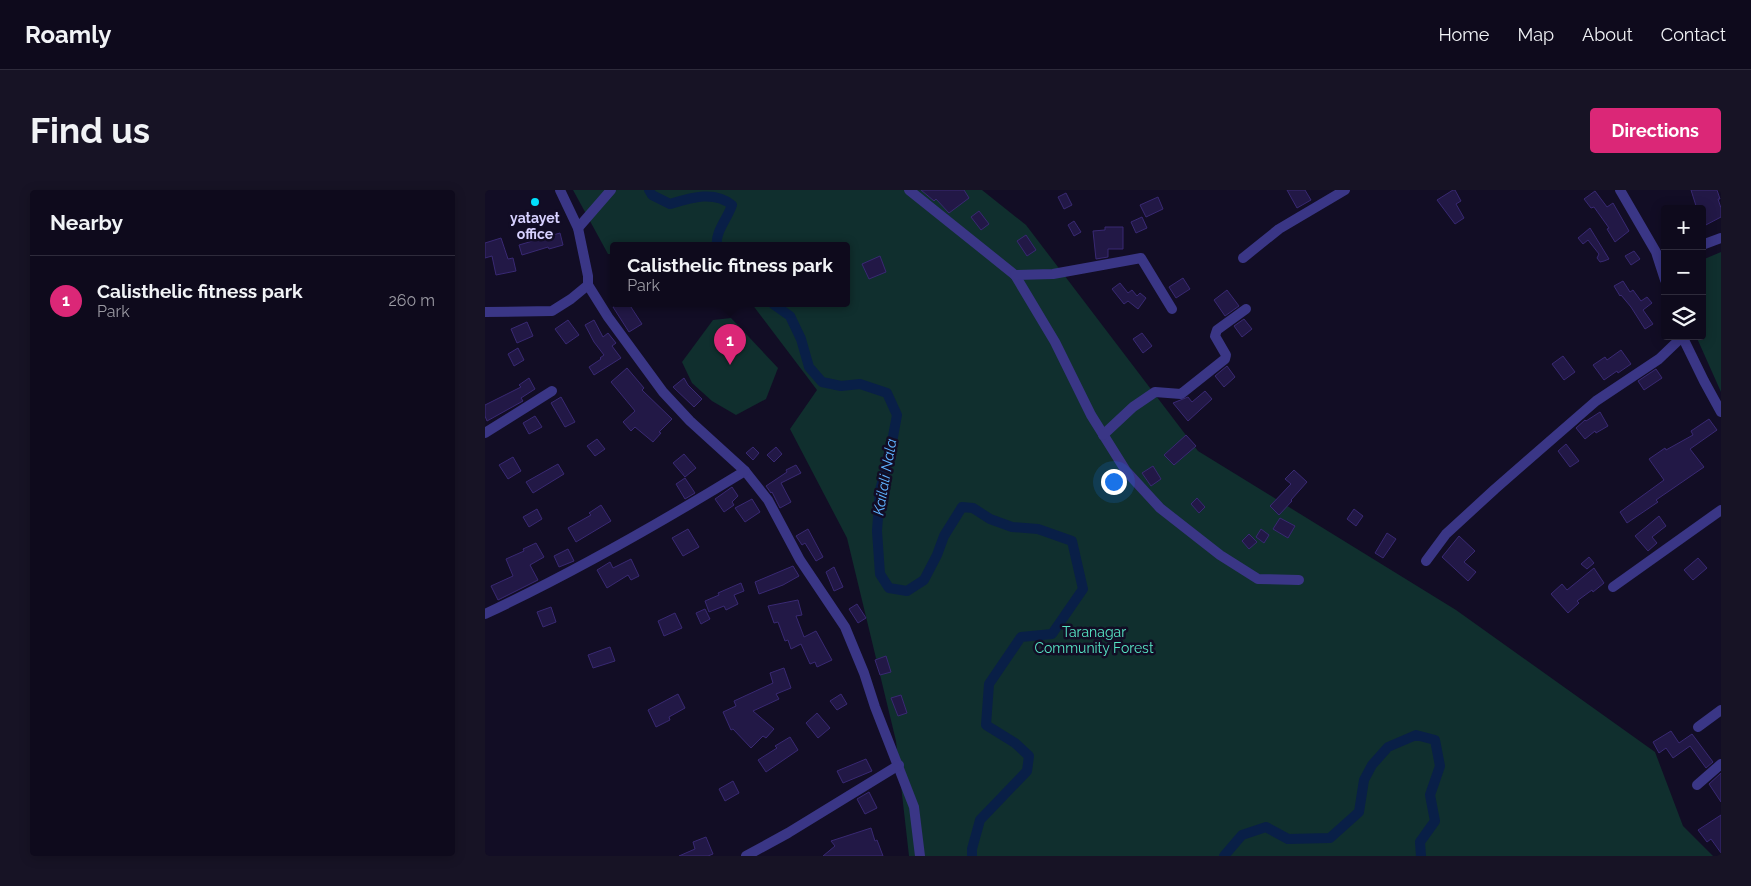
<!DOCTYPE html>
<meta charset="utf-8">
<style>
:root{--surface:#0e0a1c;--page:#171325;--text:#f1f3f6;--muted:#9b9aa3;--line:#2e2b3b;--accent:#db2777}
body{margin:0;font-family:Raleway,sans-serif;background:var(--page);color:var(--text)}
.controls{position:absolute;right:15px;top:15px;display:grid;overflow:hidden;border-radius:5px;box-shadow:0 2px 12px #0003}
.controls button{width:45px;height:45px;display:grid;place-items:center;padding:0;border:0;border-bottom:1px solid var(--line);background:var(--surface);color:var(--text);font:25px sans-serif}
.you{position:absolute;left:628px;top:291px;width:18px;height:18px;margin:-12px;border:4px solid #fff;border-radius:50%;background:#1a73e8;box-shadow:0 0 0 8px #1a73e833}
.badge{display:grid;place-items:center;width:32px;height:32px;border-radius:50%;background:var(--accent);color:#fff;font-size:16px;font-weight:700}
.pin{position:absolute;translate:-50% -41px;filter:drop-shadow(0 1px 2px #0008)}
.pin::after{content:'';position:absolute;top:26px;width:18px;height:15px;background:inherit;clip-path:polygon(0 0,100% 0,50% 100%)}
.popup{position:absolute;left:125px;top:52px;width:240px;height:65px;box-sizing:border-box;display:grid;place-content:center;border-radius:5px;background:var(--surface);filter:drop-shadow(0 1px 4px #0005);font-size:16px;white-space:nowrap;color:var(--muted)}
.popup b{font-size:19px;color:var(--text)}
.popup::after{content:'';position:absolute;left:50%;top:100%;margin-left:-10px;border:10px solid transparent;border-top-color:var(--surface)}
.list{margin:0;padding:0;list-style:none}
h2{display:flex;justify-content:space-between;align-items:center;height:65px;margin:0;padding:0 20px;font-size:21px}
h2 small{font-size:16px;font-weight:400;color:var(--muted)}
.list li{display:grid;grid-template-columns:32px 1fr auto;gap:15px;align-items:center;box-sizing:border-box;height:90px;padding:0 20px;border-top:1px solid var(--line)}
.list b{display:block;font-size:19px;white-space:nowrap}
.list p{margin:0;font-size:16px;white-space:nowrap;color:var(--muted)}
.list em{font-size:16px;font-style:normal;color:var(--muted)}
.icon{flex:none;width:28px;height:28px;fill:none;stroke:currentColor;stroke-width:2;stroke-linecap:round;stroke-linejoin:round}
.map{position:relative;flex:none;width:1236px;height:666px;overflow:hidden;border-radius:5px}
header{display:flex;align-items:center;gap:30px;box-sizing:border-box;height:70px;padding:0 25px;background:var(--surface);border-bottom:1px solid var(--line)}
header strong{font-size:24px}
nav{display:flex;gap:28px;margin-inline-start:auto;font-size:18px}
.intro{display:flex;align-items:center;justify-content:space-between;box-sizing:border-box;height:120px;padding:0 30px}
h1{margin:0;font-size:35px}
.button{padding:12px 22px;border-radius:5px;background:var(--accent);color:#fff;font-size:18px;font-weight:700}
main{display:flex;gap:30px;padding:0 30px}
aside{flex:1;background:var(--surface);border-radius:5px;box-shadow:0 2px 12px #0003}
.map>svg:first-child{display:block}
.green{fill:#102f2e}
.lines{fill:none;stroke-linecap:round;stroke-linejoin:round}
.canal{stroke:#091f47;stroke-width:10}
.building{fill:#221846;stroke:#392973}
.minor{stroke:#3a3686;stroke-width:10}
.poi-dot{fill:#00dffc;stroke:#120d25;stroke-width:2}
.labels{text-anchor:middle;stroke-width:5;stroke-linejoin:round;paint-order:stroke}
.poi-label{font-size:14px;font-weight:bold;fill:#d7d1ff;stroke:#120d25}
.park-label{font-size:14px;fill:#57e5c4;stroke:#120d25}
.water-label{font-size:15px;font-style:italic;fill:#5fb2ff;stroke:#120d25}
</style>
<header>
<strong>Roamly</strong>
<nav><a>Home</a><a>Map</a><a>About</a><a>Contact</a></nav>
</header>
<div class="intro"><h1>Find us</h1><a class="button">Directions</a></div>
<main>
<aside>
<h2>Nearby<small></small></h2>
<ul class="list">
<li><span class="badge">1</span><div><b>Calisthelic fitness park</b><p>Park</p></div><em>260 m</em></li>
</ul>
</aside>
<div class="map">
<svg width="1236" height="666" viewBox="0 0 1236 666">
<rect width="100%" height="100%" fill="#120d25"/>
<!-- green -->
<g class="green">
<polygon points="88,0 497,0 541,35 713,261 971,420 1170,562 1198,636 1228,666 424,666 411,551 362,348 305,239 332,200 267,114 361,114 361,56 129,56 129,64 123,64"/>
<polygon points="1236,62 1236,202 1211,146 1217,146 1217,70"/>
<polygon points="246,128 293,178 281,209 251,225 227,211 207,193 197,172 228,130"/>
</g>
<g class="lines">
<!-- canal -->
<g class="canal">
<path d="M 164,0 L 167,5 L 185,14 C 205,8 229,0 247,15 C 242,30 230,41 232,56"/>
<polyline points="288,114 305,126 316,149 324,177 337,192 356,196 375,194 402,203 412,225 405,263 395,300 392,341 395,384 404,398 422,401 439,390 452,365 459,346 477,317 488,318 505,329 527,337 553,339 587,351 598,399 567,444 536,447 504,494 501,535 530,553 544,566 542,581 495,630 487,659 487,666"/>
<polyline points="739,666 757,645 781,637 803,649 845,648 874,622 879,590 887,575 903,557 931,545 950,550 955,576 945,605 950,631 935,652 936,666"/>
</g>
</g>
<!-- building -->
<g class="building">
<polygon points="436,0 479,0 484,8 464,23 451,9 449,11"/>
<polygon points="802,0 820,0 826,10 812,18"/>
<polygon points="968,0 970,0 976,11 971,14 979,28 970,34 952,10"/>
<polygon points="1206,0 1232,0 1235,9 1233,9 1236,18 1236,27 1217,37 1217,19 1212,19"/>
<polygon points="1110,1 1122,17 1128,13 1144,41 1130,52 1122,39 1124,38 1109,17 1106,18 1099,9"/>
<polygon points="581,3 587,15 579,19 573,7"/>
<polygon points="673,7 678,19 661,27 655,15"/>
<polygon points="494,21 504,34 496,40 486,27"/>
<polygon points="657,27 662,38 651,43 646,32"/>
<polygon points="589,31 596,42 589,46 583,35"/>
<polygon points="620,37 638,37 638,59 623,59 623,67 611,69 608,41 620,40"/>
<polygon points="1105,38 1124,69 1119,71 1115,72 1112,68 1114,64 1103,50 1098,54 1093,48"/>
<polygon points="75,43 78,55 64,59 63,57 37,65 34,55"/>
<polygon points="541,45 551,60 542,66 532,51"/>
<polygon points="16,48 23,69 28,68 31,81 11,85 7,66 0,68 0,53"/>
<polygon points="1149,61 1155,69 1146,75 1140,66"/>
<polygon points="395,66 401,82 384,89 377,74"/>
<polygon points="698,88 705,99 691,108 684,97"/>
<polygon points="1138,91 1145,102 1148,100 1156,111 1162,107 1167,113 1158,120 1168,134 1160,139 1146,117 1136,105 1135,106 1129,96"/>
<polygon points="635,93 643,103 647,100 652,106 655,103 661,108 653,119 643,111 639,114 627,99"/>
<polygon points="742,100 754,116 740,126 729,110"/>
<polygon points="134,114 144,114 157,134 144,142 128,117"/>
<polygon points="759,129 767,139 757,147 749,136"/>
<polygon points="83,130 94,145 81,154 70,139"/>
<polygon points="109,130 118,147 123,143 131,153 127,156 136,168 109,185 104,177 116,169 115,168 119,165 109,152 100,135"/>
<polygon points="42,132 48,146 32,153 26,139"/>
<polygon points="657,143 667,156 658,163 648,149"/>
<polygon points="33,158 39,170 29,176 23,164"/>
<polygon points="1136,160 1146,174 1133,183 1132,181 1119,190 1108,175 1120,167 1122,170"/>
<polygon points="1078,166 1090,182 1079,190 1067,174"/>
<polygon points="742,176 750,187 739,197 730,186"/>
<polygon points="142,178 159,198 157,200 187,229 174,242 176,243 168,252 150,237 146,241 138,232 150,221 126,192"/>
<polygon points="1171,179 1177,188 1159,200 1153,191"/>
<polygon points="44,188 50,199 36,208 38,211 2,231 0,226 0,215 36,197 34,195"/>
<polygon points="199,188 203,195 217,209 209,217 188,197"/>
<polygon points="720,201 727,209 703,231 688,213 703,207 707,212"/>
<polygon points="76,207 90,232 80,237 66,213"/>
<polygon points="1115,222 1123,236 1111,243 1110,241 1100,249 1091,238 1100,230 1101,231"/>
<polygon points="50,226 57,237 44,244 38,233"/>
<polygon points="1224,229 1232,240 1205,259 1219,277 1171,310 1173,312 1142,333 1135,322 1179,290 1164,269 1180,258 1181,260 1208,245 1206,241"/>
<polygon points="701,245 711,256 689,275 679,265"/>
<polygon points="112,249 120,259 110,266 102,256"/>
<polygon points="1081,254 1094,271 1085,277 1073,261"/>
<polygon points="268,257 274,263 268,270 261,263"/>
<polygon points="291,257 297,264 289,272 282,265"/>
<polygon points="199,264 211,278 200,287 188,273"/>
<polygon points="28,267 36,281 23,289 14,275"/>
<polygon points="73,274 79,284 48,303 41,292"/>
<polygon points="311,275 316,283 296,293 306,312 295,318 287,302 286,303 281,296 302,282 301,280"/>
<polygon points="668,276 676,289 666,296 657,283"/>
<polygon points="809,280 822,292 806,310 807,311 794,325 785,316 806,294 800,289"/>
<polygon points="200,288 210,303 200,309 191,294"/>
<polygon points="247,297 253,306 247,312 249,315 239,322 230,309"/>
<polygon points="712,308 720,317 714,323 706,314"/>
<polygon points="267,309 275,322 260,332 250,318"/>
<polygon points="116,315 126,331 91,352 83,338 106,325 104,323"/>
<polygon points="52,319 57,329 44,337 38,327"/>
<polygon points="869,319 878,326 871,336 862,329"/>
<polygon points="1174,326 1181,336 1167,347 1172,353 1163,361 1150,346"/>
<polygon points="795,328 810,336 803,348 788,339"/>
<polygon points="203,339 214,357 198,366 187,348"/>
<polygon points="323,339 338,367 331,371 320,353 317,355 311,346"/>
<polygon points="776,339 784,345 779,353 771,347"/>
<polygon points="902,343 911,349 898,368 890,363"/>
<polygon points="764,344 772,352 764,359 757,351"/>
<polygon points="974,346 990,361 979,372 991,382 983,391 957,367"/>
<polygon points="51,353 59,367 45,375 53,390 13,410 6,396 28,386 21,369 39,361 38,359"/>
<polygon points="83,359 89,371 74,377 69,366"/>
<polygon points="1104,367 1109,373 1102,379 1096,374"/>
<polygon points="1213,368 1222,378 1208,390 1199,380"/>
<polygon points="146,369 154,386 146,390 143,385 122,398 112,380 125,372 128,378"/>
<polygon points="308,376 314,386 298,395 274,404 270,392"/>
<polygon points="349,377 358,397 349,401 341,382"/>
<polygon points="1109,378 1119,393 1108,402 1107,400 1092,411 1094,413 1083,423 1066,404 1077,394 1082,400"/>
<polygon points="256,393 259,401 249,405 253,414 241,420 239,416 224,422 220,411 234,405 233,403"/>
<polygon points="313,410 317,425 311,426 319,447 331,441 347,470 332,477 330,472 325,474 316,454 306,459 303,450 300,451 293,432 289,433 283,416"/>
<polygon points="372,414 381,428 373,433 364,419"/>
<polygon points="66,417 71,432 58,437 52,422"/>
<polygon points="220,419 225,429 216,434 211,423"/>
<polygon points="190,423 197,438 179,446 173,431"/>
<polygon points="125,457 130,471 108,478 103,465"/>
<polygon points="401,466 406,482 395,485 390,470"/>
<polygon points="299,478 306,498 291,504 294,509 268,521 289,539 281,548 278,546 266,558 248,539 246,540 238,522 251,516 249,511 288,493 285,483"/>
<polygon points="193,504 200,518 184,527 185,530 171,537 163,520"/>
<polygon points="356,504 362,514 352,520 345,511"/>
<polygon points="416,505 422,523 413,526 406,508"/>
<polygon points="332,523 345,538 333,548 321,533"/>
<polygon points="1186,541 1194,553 1207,544 1228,572 1221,578 1205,556 1188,568 1181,558 1174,563 1168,552"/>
<polygon points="305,547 313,560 281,582 273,570 292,558 290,556"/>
<polygon points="381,569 387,581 358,593 352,581"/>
<polygon points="1236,583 1236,612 1224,594"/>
<polygon points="248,591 254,603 240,611 234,599"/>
<polygon points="384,602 392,618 380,624 372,609"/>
<polygon points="1236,625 1236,663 1226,649 1222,652 1213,640"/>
<polygon points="386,638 390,651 392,650 398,666 338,666 350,656 346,651"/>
<polygon points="221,647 228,664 223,666 194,666 210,659 208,652"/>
</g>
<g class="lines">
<!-- minor -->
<g class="minor">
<polyline points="424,0 530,85 570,152 606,225 641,281 675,318 735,365 773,389 814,390"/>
<polyline points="1135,0 1171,62 1180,90"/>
<polyline points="93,38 126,0"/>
<polyline points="1217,55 1236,48"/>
<polyline points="758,68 794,39 860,0"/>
<polyline points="530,85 568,84 656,68 687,119"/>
<polyline points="103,95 123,127 178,202 205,231 260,281 283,310 315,370 360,437 379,483 390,517 429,617 435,666"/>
<polyline points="0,122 67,121 86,109 103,95 103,86 93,38 75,0"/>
<polyline points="1197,146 1219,191 1236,222"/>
<polyline points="0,243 67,201"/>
<polyline points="618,245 648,217 670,202 696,204 740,169 741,165 730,146 732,140 761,119"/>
<polyline points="941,371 961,344 1010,299 1111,211 1174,169 1197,147"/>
<polyline points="1128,397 1236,320"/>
<path d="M 0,424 C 90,382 175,333 260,281"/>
<polyline points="1213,537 1236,520"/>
<polyline points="1212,595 1236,574"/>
<polyline points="261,666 303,643 414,575"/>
</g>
</g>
<!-- markers -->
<circle class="poi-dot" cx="50" cy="12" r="5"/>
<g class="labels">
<!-- poi labels -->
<g class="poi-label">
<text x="50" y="33">yatayet<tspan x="50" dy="16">office</tspan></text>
</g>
<!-- park labels -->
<g class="park-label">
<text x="609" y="447">Taranagar<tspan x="609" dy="16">Community Forest</tspan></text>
</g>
<!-- water labels -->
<g class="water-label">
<text transform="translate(400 287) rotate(-80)" y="5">Kailali Nala</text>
</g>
</g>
</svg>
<div class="controls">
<button>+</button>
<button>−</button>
<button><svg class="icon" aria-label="layers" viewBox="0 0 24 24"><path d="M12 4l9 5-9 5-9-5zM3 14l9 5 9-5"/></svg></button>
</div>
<div class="you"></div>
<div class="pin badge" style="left:245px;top:175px">1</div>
<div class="popup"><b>Calisthelic fitness park</b>Park</div>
</div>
</main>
